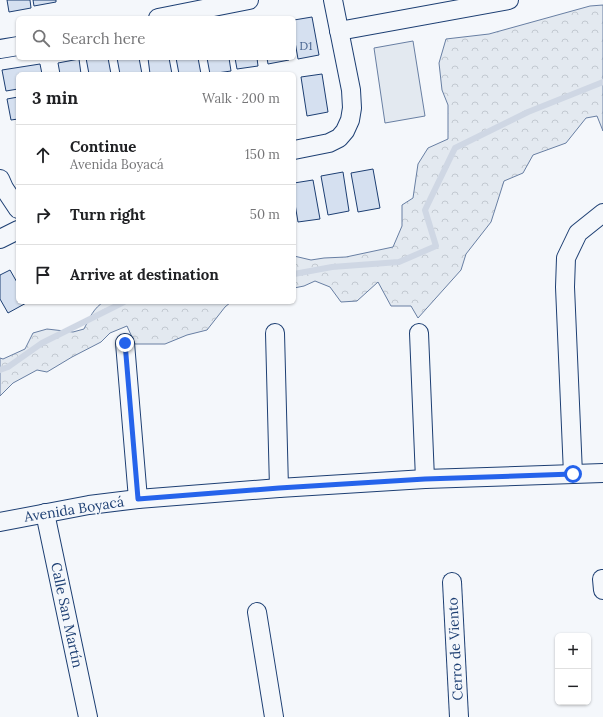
<!DOCTYPE html>
<meta charset="utf-8">
<style>
:root{--surface:#fff;--page:#f2f2f2;--text:#202124;--muted:#757577;--line:#e0e0e0}
body{margin:0;font-family:Lora,serif;background:var(--page);color:var(--text)}
.controls{position:absolute;right:12px;bottom:12px;display:grid;overflow:hidden;border-radius:6px;box-shadow:0 1px 3px #0004}
.controls button{width:36px;height:36px;display:grid;place-items:center;padding:0;border:0;border-bottom:1px solid var(--line);background:var(--surface);color:var(--text);font:20px sans-serif}
.stop{position:absolute;width:12px;height:12px;margin:-9px;border:3px solid #2563eb;border-radius:50%;background:#fff}
.stop.end{background:#2563eb;border-color:#fff;box-shadow:0 1px 4px #0008}
.list{margin:0;padding:0;list-style:none}
h2{display:flex;justify-content:space-between;align-items:center;height:52px;margin:0;padding:0 16px;font-size:17px}
h2 small{font-size:13px;font-weight:400;color:var(--muted)}
.list li{display:grid;grid-template-columns:26px 1fr auto;gap:12px;align-items:center;box-sizing:border-box;height:60px;padding:0 16px;border-top:1px solid var(--line)}
.list b{display:block;font-size:15px;white-space:nowrap}
.list p{margin:0;font-size:13px;white-space:nowrap;color:var(--muted)}
.list em{font-size:13px;font-style:normal;color:var(--muted)}
.icon{flex:none;width:22px;height:22px;fill:none;stroke:currentColor;stroke-width:2;stroke-linecap:round;stroke-linejoin:round}
.map{position:relative;flex:none;width:603px;height:717px;overflow:hidden}
.search{position:absolute;background:var(--surface);box-shadow:0 1px 3px #0004;left:16px;top:16px;width:280px;height:44px;display:flex;align-items:center;gap:10px;box-sizing:border-box;padding:0 14px;border-radius:6px;color:var(--muted);font-size:15px}
.panel{position:absolute;background:var(--surface);box-shadow:0 1px 3px #0004;left:16px;top:72px;width:280px;height:232px;border-radius:6px}
.map>svg:first-child{display:block}
.green{fill:#e3e9f0;stroke:#687fa3}
.forest{fill:url(#forest-crowns);stroke:#687fa3}
.lines{fill:none;stroke-linecap:round;stroke-linejoin:round}
.stream{stroke:#cfd7e4;stroke-width:6}
.building{fill:#d5e0f0;stroke:#1d3f73}
.minor-casing{stroke:#1d3f73;stroke-width:20}
.minor{stroke:#f4f7fb;stroke-width:18}
.route{stroke:#2563eb;stroke-width:5}
.labels{text-anchor:middle;stroke-width:3;stroke-linejoin:round;paint-order:stroke}
.number-label{font-size:12px;fill:#4b6792}
.street-label{font-size:14px;fill:#1d3f73;stroke:#f4f7fb}
</style>
<div class="map">
<svg width="603" height="717" viewBox="0 0 603 717">
<defs>
<pattern id="forest-crowns" width="20" height="18" patternUnits="userSpaceOnUse"><rect width="20" height="18" fill="#e3e9f0"/><path d="M2 6a3 3 0 1 1 6 0M12 15a3 3 0 1 1 6 0" fill="none" stroke="#c2c9d1"/></pattern>
</defs>
<rect width="100%" height="100%" fill="#f4f7fb"/>
<!-- green -->
<polygon class="green" points="413,41 425,116 385,123 374,48"/>
<!-- forest -->
<g class="forest">
<polygon points="603,5 603,131 597,116 586,118 566,143 533,155 523,173 504,181 491,222 466,254 461,270 418,318 411,306 391,306 378,282 357,301 341,302 330,287 315,281 304,286 294,288 294,256 311,260 324,258 346,257 393,247 402,226 402,205 413,198 418,164 428,148 448,139 448,105 442,90 439,63 446,39 489,34 590,6"/>
<path d="M 104,302 L 231,302 L 225,307 L 207,330 L 187,335 L 165,344 L 135,344 L 127,326 L 110,333 L 101,342 L 72,357 L 47,372 L 37,370 L 13,383 L 0,396 L 0,358 L 3,359 L 25,349 L 33,333 L 47,329 L 73,332 L 84,329 C 89,319 94,307 104,302 Z"/>
</g>
<g class="lines">
<!-- stream -->
<g class="stream">
<polyline points="294,274 332,267 399,262 436,246 425,210 455,148 528,112 603,82"/>
<polyline points="0,370 8,367 42,343 124,302"/>
</g>
</g>
<!-- building -->
<g class="building">
<polygon points="7,0 30,0 31,8 9,12"/>
<polygon points="33,0 56,0 56,2 34,6"/>
<polygon points="312,17 319,55 298,59 294,36 294,20"/>
<polygon points="86,58 108,58 111,74 89,74"/>
<polygon points="117,58 139,58 142,74 120,74"/>
<polygon points="148,58 169,58 172,74 150,74"/>
<polygon points="176,58 198,58 201,74 179,74"/>
<polygon points="207,58 229,58 231,71 210,74"/>
<polygon points="235,58 257,58 258,66 237,69"/>
<polygon points="267,58 289,58 289,60 268,64"/>
<polygon points="79,59 81,74 60,74 58,63"/>
<polygon points="40,64 42,74 18,74 18,89 6,91 2,70"/>
<polygon points="322,74 328,112 307,116 301,77"/>
<polygon points="18,97 18,119 11,120 7,99"/>
<polygon points="373,169 380,208 358,212 351,173"/>
<polygon points="343,172 349,211 328,215 321,176"/>
<polygon points="313,180 320,219 298,222 294,198 294,183"/>
<polygon points="10,270 18,284 18,302 28,302 8,313 0,299 0,275"/>
</g>
<g class="lines">
<!-- minor casing -->
<g class="minor-casing">
<g id="minor">
<polyline points="158,18 249,0"/>
<polyline points="339,31 509,0"/>
<polyline points="0,49 18,46"/>
<polyline points="294,150 329,143 339,138 345,131 350,120 352,108 351,90 333,0"/>
<polyline points="0,179 4,188 18,209"/>
<polyline points="0,239 18,230"/>
<polyline points="275,333 279,488"/>
<polyline points="419,333 425,479"/>
<polyline points="125,343 138,499"/>
<polyline points="573,474 565,287 566,258 578,233 603,213"/>
<polyline points="45,513 88,717"/>
<polyline points="0,522 89,505 138,499 279,488 425,479 603,473"/>
<polyline points="602,579 603,590"/>
<polyline points="452,582 459,717"/>
<polyline points="257,612 274,717"/>
</g>
</g>
<!-- minor -->
<use href="#minor" class="minor"/>
</g>
<g class="lines">
<!-- route -->
<polyline class="route" points="125,343 138,499 279,488 425,479 573,474"/>
</g>
<g class="labels">
<!-- number labels -->
<g class="number-label">
<text x="306" y="50">D1</text>
</g>
<!-- street labels -->
<g class="street-label">
<text transform="translate(74 509) rotate(-9)" y="5">Avenida Boyacá</text>
<text transform="translate(67 615) rotate(78)" y="5">Calle San Martín</text>
<text transform="translate(455 649) rotate(-93)" y="5">Cerro de Viento</text>
</g>
</g>
</svg>
<div class="controls">
<button>+</button>
<button>−</button>
</div>
<div class="stop" style="left:573px;top:474px"></div>
<div class="stop end" style="left:125px;top:343px"></div>
<div class="search"><svg class="icon" aria-label="search" viewBox="0 0 24 24"><circle cx="10" cy="10" r="6"/><path d="M15 15l6 6"/></svg>Search here</div>
<section class="panel">
<h2>3 min<small>Walk · 200 m</small></h2>
<ul class="list">
<li><svg class="icon" aria-label="ahead" viewBox="0 0 24 24"><path d="M12 20V5M6 11l6-6 6 6"/></svg><div><b>Continue</b><p>Avenida Boyacá</p></div><em>150 m</em></li>
<li><svg class="icon" aria-label="right" viewBox="0 0 24 24"><path d="M7 20v-9h11M14 6l5 5-5 5"/></svg><div><b>Turn right</b></div><em>50 m</em></li>
<li><svg class="icon" aria-label="arrive" viewBox="0 0 24 24"><path d="M6 21V4h12l-3 4 3 4H6"/></svg><div><b>Arrive at destination</b></div></li>
</ul>
</section>
</div>
